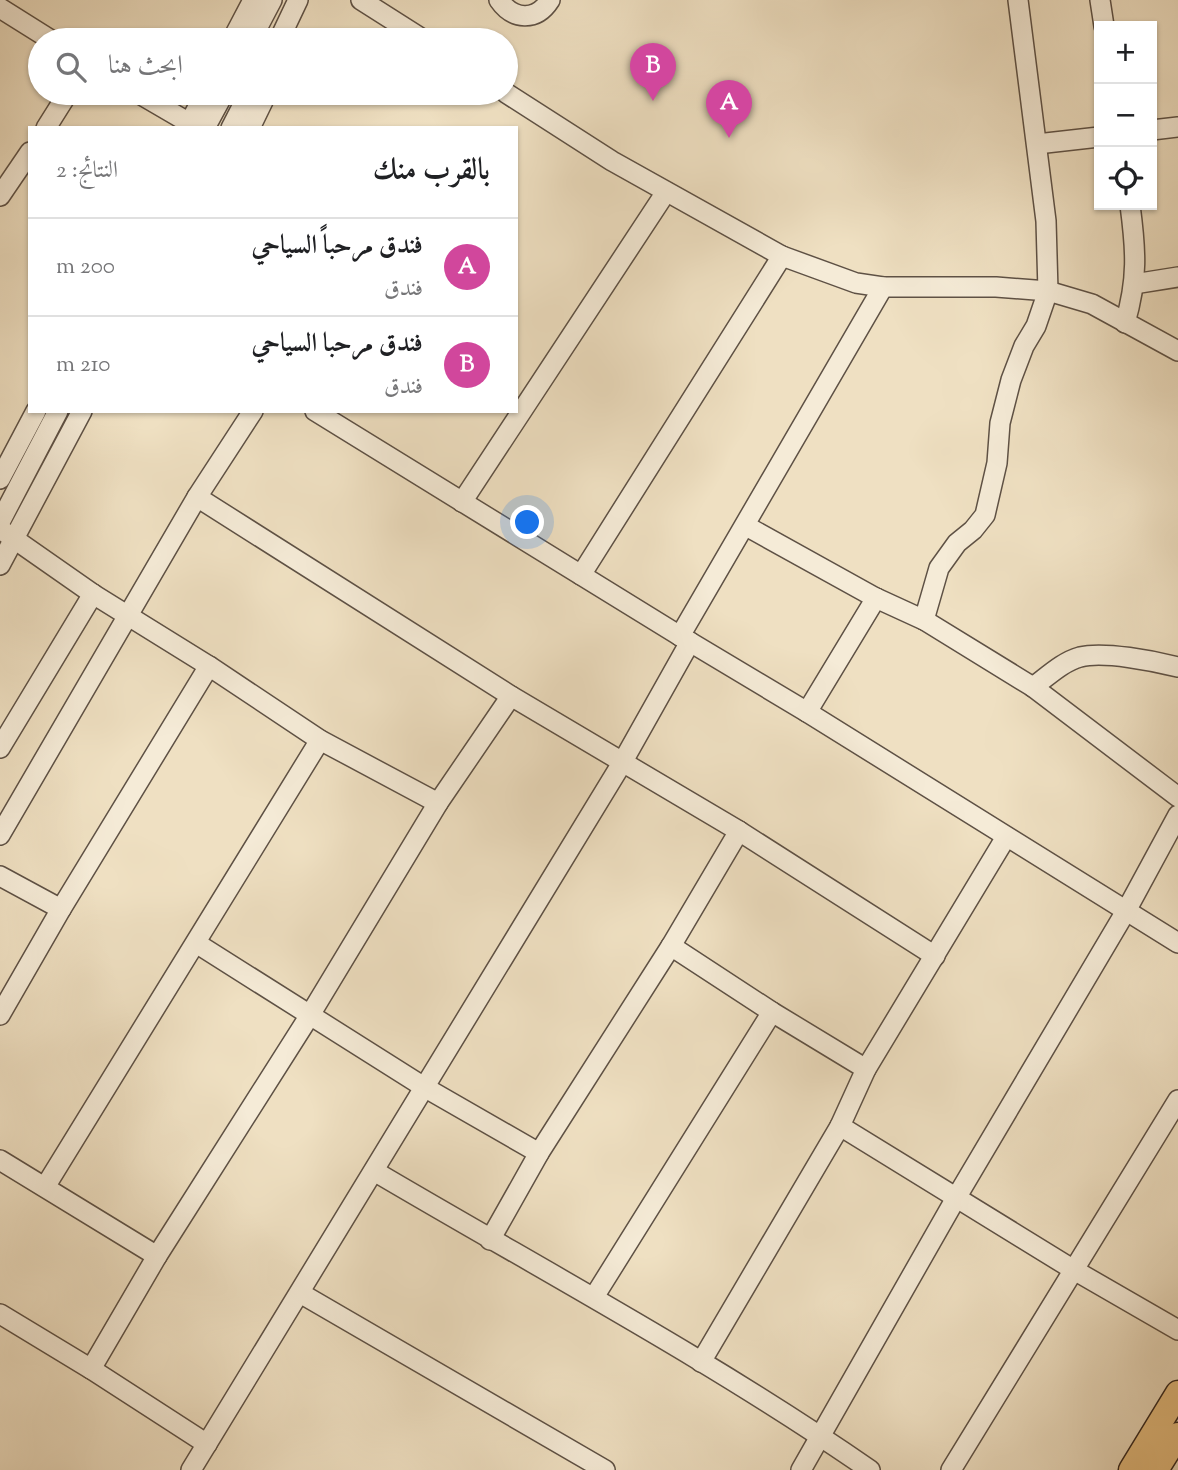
<!DOCTYPE html>
<html lang="ar">
<meta charset="utf-8">
<style>
:root{--surface:#fff;--page:#f6f6f6;--text:#202124;--muted:#757577;--line:#e0e0e0;--accent:#7c3aed}
body{margin:0;font-family:"Sorts Mill Goudy",Amiri,serif;background:var(--page);color:var(--text);direction:rtl}
.controls{position:absolute;right:21px;top:21px;display:grid;overflow:hidden;border-radius:0px;box-shadow:0 2px 5px #0004}
.controls button{width:63px;height:63px;display:grid;place-items:center;padding:0;border:0;border-bottom:2px solid var(--line);background:var(--surface);color:var(--text);font:35px sans-serif}
.you{position:absolute;left:528px;top:523px;width:24px;height:24px;margin:-18px;border:5px solid #fff;border-radius:50%;background:#1a73e8;box-shadow:0 0 0 10px #1a73e833}
.badge{display:grid;place-items:center;width:46px;height:46px;border-radius:50%;background:var(--accent);color:#fff;font-size:23px;font-weight:700}
.pin{position:absolute;translate:-50% -58px;filter:drop-shadow(0 2px 4px #0008)}
.pin::after{content:'';position:absolute;top:37px;width:24px;height:21px;background:inherit;clip-path:polygon(0 0,100% 0,50% 100%)}
.list{margin:0;padding:0;list-style:none}
h2{display:flex;justify-content:space-between;align-items:center;height:91px;margin:0;padding:0 28px;font-size:30px}
h2 small{font-size:23px;font-weight:400;color:var(--muted)}
.list li{display:grid;grid-template-columns:46px 1fr auto;gap:21px;align-items:center;box-sizing:border-box;height:98px;padding:0 28px;border-top:2px solid var(--line)}
.list b{display:block;font-size:26px;white-space:nowrap}
.list p{margin:0;font-size:23px;white-space:nowrap;color:var(--muted)}
.list em{font-size:23px;font-style:normal;color:var(--muted)}
.icon{flex:none;width:38px;height:38px;fill:none;stroke:currentColor;stroke-width:2;stroke-linecap:round;stroke-linejoin:round}
.map{position:relative;flex:none;width:1178px;height:1470px;overflow:hidden;direction:ltr}
.search{position:absolute;background:var(--surface);box-shadow:0 2px 5px #0004;left:28px;top:28px;width:490px;height:77px;display:flex;align-items:center;gap:18px;box-sizing:border-box;padding:0 24px;border-radius:38px;color:var(--muted);font-size:26px}
.panel{position:absolute;background:var(--surface);box-shadow:0 2px 5px #0004;left:28px;top:126px;width:490px;height:287px;border-radius:0px;direction:rtl}
.map>svg:first-child{display:block}
.lines{fill:none;stroke-linecap:round;stroke-linejoin:round}
.minor-casing{stroke:#5e5145;stroke-width:22}
.major-casing{stroke:#2d211b;stroke-width:27}
.minor{stroke:#f5ebd7;stroke-width:19}
.major{stroke:#e8c081;stroke-width:24}
</style>
<div class="map">
<svg width="1178" height="1470" viewBox="0 0 1178 1470">
<rect width="100%" height="100%" fill="#efe0c2"/>
<filter id="stains"><feTurbulence type="fractalNoise" baseFrequency=".00286" numOctaves="4"/><feColorMatrix values="0 0 0 0 .2 0 0 0 0 .09 0 0 0 0 .02 0 0 0 .5 -.17"/></filter>
<radialGradient id="worn" r=".72"><stop offset=".6" stop-color="#630" stop-opacity="0"/><stop offset="1" stop-color="#630" stop-opacity=".3"/></radialGradient>
<g class="lines">
<!-- minor casing -->
<g class="minor-casing">
<g id="minor">
<polyline points="361,0 424,40"/>
<path d="M 499,0 C 513,20 536,22 550,0"/>
<polyline points="1100,0 1104,26"/>
<polyline points="0,8 51,40"/>
<polyline points="232,40 253,0"/>
<polyline points="251,40 272,0"/>
<polyline points="279,40 298,0"/>
<polyline points="138,93 198,128"/>
<polyline points="506,93 612,161 782,256 856,283 883,287 996,287 1048,291 1092,304 1178,351"/>
<polyline points="46,128 68,93"/>
<polyline points="187,128 205,93"/>
<polyline points="205,128 224,93"/>
<polyline points="231,128 249,93"/>
<polyline points="250,128 267,93"/>
<polyline points="1152,130 1178,127"/>
<polyline points="1037,144 1099,137"/>
<polyline points="0,196 30,152"/>
<polyline points="1134,284 1178,277"/>
<path d="M 1125,323 C 1138,279 1136,250 1130,205"/>
<polyline points="315,411 680,636 807,712 1178,943"/>
<polyline points="0,479 36,411"/>
<polyline points="197,497 511,696 739,831 935,956"/>
<polyline points="462,502 666,192"/>
<polyline points="0,522 58,411"/>
<polyline points="746,526 876,598 924,620 1033,687 1178,797"/>
<polyline points="0,529 93,594 209,666 320,740 438,803"/>
<polyline points="0,565 82,411"/>
<polyline points="581,575 782,256"/>
<polyline points="924,620 939,568 957,543 973,530 985,515 997,463 1000,423 1011,380 1024,346 1036,326 1048,291 1046,221 1018,0"/>
<polyline points="680,636 883,287"/>
<path d="M 1033,687 C 1047,677 1062,662 1080,657 C 1104,651 1154,661 1178,667"/>
<polyline points="807,712 876,598"/>
<polyline points="0,748 93,594"/>
<polyline points="0,835 197,497 253,411"/>
<polyline points="0,876 61,909"/>
<polyline points="196,943 424,1087 539,1153"/>
<polyline points="671,946 772,1012 866,1069"/>
<polyline points="0,1015 61,909 209,666"/>
<polyline points="840,1126 1074,1270 1178,1330"/>
<polyline points="0,1160 157,1256"/>
<path d="M 374,1171 C 540,1269 711,1360 870,1470"/>
<polyline points="45,1187 320,740"/>
<polyline points="490,1240 539,1153 671,946 739,831"/>
<polyline points="300,1293 605,1470"/>
<polyline points="594,1297 772,1012"/>
<polyline points="0,1314 91,1369 207,1444"/>
<polyline points="701,1362 840,1126 866,1069 1006,837"/>
<polyline points="91,1369 157,1256 310,1015 438,803 511,696"/>
<polyline points="191,1470 622,763 690,642"/>
<polyline points="801,1470 956,1198 1126,911 1178,815"/>
<polyline points="951,1470 1178,1100"/>
</g>
</g>
<!-- major casing -->
<g class="major-casing">
<g id="major">
<polyline points="1131,1470 1178,1393"/>
<polyline points="1156,1470 1178,1435"/>
</g>
</g>
<!-- minor -->
<use href="#minor" class="minor"/>
<!-- major -->
<use href="#major" class="major"/>
</g>
<rect width="100%" height="100%" filter="url(#stains)"/>
<rect width="100%" height="100%" fill="url(#worn)"/>
</svg>
<div class="controls">
<button>+</button>
<button>−</button>
<button><svg class="icon" aria-label="locate" viewBox="0 0 24 24"><circle cx="12" cy="12" r="6"/><path d="M12 2v4M12 18v4M2 12h4M18 12h4"/></svg></button>
</div>
<div class="you"></div>
<div class="pin badge" style="left:729px;top:138px;background:#d1479c">A</div>
<div class="pin badge" style="left:653px;top:101px;background:#d1479c">B</div>
<div class="search"><svg class="icon" aria-label="search" viewBox="0 0 24 24"><circle cx="10" cy="10" r="6"/><path d="M15 15l6 6"/></svg>ابحث هنا</div>
<section class="panel">
<h2>بالقرب منك<small>النتائج: 2</small></h2>
<ul class="list">
<li><span class="badge" style="background:#d1479c">A</span><div><b>فندق مرحباً السياحي</b><p>فندق</p></div><em>200 m</em></li>
<li><span class="badge" style="background:#d1479c">B</span><div><b>فندق مرحبا السياحي</b><p>فندق</p></div><em>210 m</em></li>
</ul>
</section>
</div>
